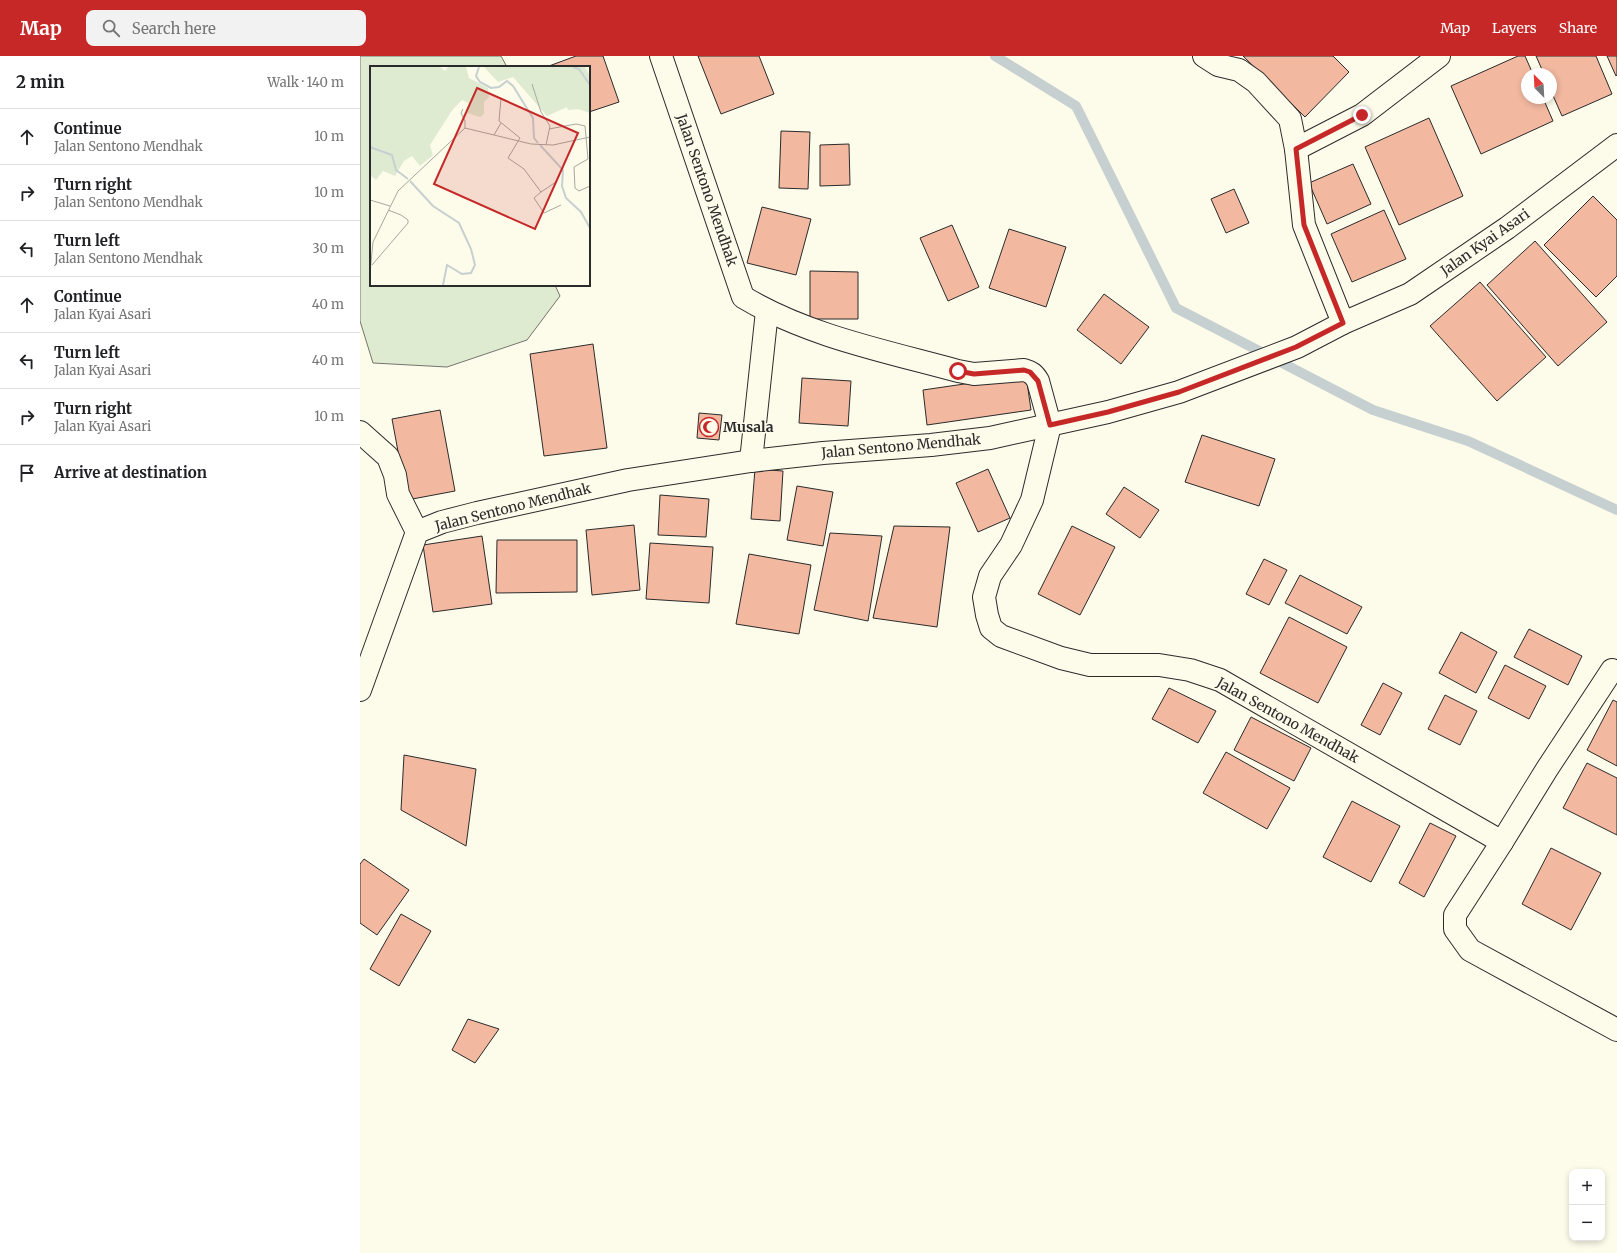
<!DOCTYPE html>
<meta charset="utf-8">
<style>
:root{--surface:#fff;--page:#f2f2f2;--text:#202124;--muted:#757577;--line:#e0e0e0;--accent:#c62828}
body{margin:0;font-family:Merriweather,serif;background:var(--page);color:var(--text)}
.controls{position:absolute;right:12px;bottom:12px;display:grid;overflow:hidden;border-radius:8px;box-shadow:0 2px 6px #0003}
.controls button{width:36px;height:36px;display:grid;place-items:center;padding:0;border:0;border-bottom:1px solid var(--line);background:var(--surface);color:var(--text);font:20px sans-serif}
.compass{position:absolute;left:1161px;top:12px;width:36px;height:36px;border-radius:50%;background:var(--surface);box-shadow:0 2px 6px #0003;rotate:336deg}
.stop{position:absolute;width:12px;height:12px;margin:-9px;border:3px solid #c62828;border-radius:50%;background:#fff}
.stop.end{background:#c62828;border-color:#fff;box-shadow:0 1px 4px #0008}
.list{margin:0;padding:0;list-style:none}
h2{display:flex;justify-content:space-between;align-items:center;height:52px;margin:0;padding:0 16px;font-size:17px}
h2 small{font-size:13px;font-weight:400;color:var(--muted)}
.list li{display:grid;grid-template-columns:26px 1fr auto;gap:12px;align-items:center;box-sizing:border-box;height:56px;padding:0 16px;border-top:1px solid var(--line)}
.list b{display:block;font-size:15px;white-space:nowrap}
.list p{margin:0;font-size:13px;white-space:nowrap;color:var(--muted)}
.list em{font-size:13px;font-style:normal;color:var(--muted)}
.icon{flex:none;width:22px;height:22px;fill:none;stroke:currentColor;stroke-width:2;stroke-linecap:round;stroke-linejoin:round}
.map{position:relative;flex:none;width:1257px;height:1197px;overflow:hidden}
header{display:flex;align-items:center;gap:24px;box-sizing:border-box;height:56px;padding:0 20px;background:var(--accent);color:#fff}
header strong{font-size:19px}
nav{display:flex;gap:22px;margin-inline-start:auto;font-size:14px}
.search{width:280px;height:36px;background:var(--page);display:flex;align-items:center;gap:10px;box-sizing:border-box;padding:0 14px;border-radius:8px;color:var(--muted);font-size:15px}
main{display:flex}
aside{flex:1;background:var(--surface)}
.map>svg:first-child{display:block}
.green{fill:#deebd1;stroke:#74746e}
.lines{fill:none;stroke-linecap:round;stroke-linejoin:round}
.stream{stroke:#c7d0d0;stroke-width:10}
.building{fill:#f2b8a0;stroke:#2b2b2b}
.street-casing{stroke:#2b2b2b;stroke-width:24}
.street{stroke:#fdfbea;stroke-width:22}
.route{stroke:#c62828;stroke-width:5}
.labels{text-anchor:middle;stroke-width:3;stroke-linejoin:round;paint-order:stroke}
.street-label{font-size:14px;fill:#2b2b2b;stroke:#fdfbea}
.poi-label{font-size:14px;font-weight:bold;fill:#2b2b2b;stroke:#fdfbea;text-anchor:start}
.inset-river{fill:none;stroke:#c7d0d0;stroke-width:2}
.inset-road{fill:none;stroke:#a9a89e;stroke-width:1}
.view{fill:#c62828;fill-opacity:0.15;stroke:#c62828;stroke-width:2}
.inset-edge{fill:none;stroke:#2b2b2b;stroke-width:2}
</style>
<header>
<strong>Map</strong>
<div class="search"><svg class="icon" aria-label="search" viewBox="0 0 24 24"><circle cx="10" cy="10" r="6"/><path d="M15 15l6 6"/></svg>Search here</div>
<nav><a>Map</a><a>Layers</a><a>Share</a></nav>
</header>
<main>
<aside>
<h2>2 min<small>Walk · 140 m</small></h2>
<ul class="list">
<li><svg class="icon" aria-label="ahead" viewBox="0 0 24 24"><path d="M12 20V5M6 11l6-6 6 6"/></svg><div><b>Continue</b><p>Jalan Sentono Mendhak</p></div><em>10 m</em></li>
<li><svg class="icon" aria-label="right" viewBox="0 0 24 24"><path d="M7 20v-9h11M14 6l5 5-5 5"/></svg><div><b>Turn right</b><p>Jalan Sentono Mendhak</p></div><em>10 m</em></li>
<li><svg class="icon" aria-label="left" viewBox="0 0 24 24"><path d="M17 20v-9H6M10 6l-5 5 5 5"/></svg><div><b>Turn left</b><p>Jalan Sentono Mendhak</p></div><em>30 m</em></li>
<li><svg class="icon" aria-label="ahead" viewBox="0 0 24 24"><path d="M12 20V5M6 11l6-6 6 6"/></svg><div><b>Continue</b><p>Jalan Kyai Asari</p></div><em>40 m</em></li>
<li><svg class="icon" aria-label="left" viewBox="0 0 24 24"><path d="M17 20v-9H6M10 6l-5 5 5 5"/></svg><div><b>Turn left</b><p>Jalan Kyai Asari</p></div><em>40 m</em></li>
<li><svg class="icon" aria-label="right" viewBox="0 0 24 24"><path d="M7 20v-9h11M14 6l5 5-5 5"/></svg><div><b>Turn right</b><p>Jalan Kyai Asari</p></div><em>10 m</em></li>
<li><svg class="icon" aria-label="arrive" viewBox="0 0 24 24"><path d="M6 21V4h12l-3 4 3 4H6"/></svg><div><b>Arrive at destination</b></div></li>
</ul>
</aside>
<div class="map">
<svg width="1257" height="1197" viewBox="0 0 1257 1197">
<rect width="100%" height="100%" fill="#fdfbea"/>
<!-- green -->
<polygon class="green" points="0,0 141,0 147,11 11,11 11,229 195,229 200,240 167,284 87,311 13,307 0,265"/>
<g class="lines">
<!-- stream -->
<polyline class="stream" points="635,0 716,50 816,252 1013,354 1108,385 1257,454"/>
</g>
<!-- building -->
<g class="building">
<polygon points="216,0 243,0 259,46 229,56 229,11 189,11 189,10"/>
<polygon points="338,0 399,0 414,38 361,58"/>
<polygon points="883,0 973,0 989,16 945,61"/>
<polygon points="1158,0 1165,0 1173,18 1167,18 1167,42 1183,42 1193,65 1121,98 1091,30"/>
<polygon points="1176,0 1236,0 1252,38 1202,60 1191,35 1191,18 1184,18"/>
<polygon points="1247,0 1257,0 1257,19 1256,20"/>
<polygon points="1069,62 1103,140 1039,169 1005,91"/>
<polygon points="421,75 450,76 448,133 419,132"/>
<polygon points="489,88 490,129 460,130 460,89"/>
<polygon points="993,108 1011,148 967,168 949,127"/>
<polygon points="874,133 889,167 866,177 851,143"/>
<polygon points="1233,140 1257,164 1257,220 1236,241 1184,189"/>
<polygon points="402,151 451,163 436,219 387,207"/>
<polygon points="1024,154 1046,203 992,226 971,178"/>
<polygon points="592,169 619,231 588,245 560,182"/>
<polygon points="649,173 706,191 686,251 629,232"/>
<polygon points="1175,185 1247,266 1198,310 1127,229"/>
<polygon points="450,215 498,216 498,263 450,263"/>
<polygon points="1120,226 1186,301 1137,345 1070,270"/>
<polygon points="744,238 789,271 761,308 717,274"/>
<polygon points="233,288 247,392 184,400 170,298"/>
<polygon points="666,319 671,354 567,369 563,334"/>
<polygon points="442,322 491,325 488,370 439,367"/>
<polygon points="80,354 95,435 47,444 32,363"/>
<polygon points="339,357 362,359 359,384 337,382"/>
<polygon points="842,379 915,403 899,450 825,426"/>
<polygon points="395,413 423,415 420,465 391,463"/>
<polygon points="628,413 650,462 618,476 596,427"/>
<polygon points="437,430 473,436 463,490 427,484"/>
<polygon points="764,431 799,454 780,482 746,458"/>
<polygon points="300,439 349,443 346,481 298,479"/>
<polygon points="274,469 280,534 232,539 226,474"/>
<polygon points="534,470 590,471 577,571 513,562"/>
<polygon points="712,470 755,491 720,559 678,538"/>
<polygon points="470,477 522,480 508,565 454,554"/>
<polygon points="122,480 132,548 73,556 63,489"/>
<polygon points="137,484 217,484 217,536 136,537"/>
<polygon points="290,487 353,491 349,547 286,543"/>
<polygon points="389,498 451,509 439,578 376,568"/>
<polygon points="904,503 927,514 909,549 886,538"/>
<polygon points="940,519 1002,551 987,578 925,547"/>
<polygon points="929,561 987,591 958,647 900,617"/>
<polygon points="1169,573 1222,600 1208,629 1154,601"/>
<polygon points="1101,576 1137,596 1116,637 1079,617"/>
<polygon points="1145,609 1186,630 1169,663 1128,642"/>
<polygon points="1023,627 1042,637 1020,679 1001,669"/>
<polygon points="809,632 856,655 838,687 792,663"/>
<polygon points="1085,639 1117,655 1100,689 1068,673"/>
<polygon points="1253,644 1257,646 1257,710 1227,694"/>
<polygon points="891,661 951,692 934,725 874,694"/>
<polygon points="866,696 930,732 907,773 843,737"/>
<polygon points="44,699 116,713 106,790 41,754"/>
<polygon points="1227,707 1257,722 1257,779 1203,752"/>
<polygon points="992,745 1040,770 1011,826 963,801"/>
<polygon points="1070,767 1096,780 1064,841 1039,827"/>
<polygon points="1191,792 1241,817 1211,874 1162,848"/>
<polygon points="4,803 49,834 17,879 0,867 0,808"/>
<polygon points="41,858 71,875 39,930 10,913"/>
<polygon points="108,963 139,973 115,1007 92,994"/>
</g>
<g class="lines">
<!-- street casing -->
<g class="street-casing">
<g id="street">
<path d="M 301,0 L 383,241 C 448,280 525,295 598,315 L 614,318 L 664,314 C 671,316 674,318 678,325 L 690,369 L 672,444 L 651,489 L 630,520 L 624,541 L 627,559 L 631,572 L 641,580 L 701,602 L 730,609 L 799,609 L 830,614 L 860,624 L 1142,786 L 1095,859 L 1095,873 L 1110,894 L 1257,974"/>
<polyline points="844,0 858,9 879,14 896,26 930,63 936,93 944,169 983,267"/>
<polyline points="936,93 1002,59 1079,0"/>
<polyline points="0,376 28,401 35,419 38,438 57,476"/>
<polyline points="391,405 407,255"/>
<polyline points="0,634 57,476 82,466 117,457 268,424 391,405 463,397 571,389 630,382 748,356 819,336 937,291 983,267 1050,238 1147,172 1257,89"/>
<polyline points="1142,786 1187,713 1252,614"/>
</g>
</g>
<!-- street -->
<use href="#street" class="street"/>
</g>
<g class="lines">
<!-- route -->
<polyline class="route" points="598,315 614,318 664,314 670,316 678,325 690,369 748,356 819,336 936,291 983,267 944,169 936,93 1002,59"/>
</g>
<!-- icons -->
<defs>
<g id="mosque-ring" transform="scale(1)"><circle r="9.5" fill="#fdfbea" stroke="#c62828" stroke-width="1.5"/><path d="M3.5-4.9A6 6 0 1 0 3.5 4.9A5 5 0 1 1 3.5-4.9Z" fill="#c62828"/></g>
</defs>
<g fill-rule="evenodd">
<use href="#mosque-ring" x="349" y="371"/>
</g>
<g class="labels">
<!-- street labels -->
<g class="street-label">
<text transform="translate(347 134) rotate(71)" y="5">Jalan Sentono Mendhak</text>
<text transform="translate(1125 186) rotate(-35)" y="5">Jalan Kyai Asari</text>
<text transform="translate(541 390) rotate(-5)" y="5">Jalan Sentono Mendhak</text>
<text transform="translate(153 451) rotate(-14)" y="5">Jalan Sentono Mendhak</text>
<text transform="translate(928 664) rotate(29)" y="5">Jalan Sentono Mendhak</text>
</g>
<!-- poi labels -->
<g class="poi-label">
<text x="363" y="376">Musala</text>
</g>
</g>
<!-- overview -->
<g transform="translate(10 10)">
<rect width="220" height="220" fill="#fdfbea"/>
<path d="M 0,1 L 70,1 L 75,5 L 78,1 L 96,1 L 99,12 L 118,22 L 119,31 L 114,36 L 114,48 L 110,51 L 97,47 L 98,37 L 92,34 L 83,43 L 60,79 L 63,89 L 50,100 L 42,90 L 34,95 L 25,110 L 13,105 L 6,114 L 0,109 ZM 114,1 L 215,1 L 220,10 L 220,47 L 208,43 L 198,44 L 197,41 L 177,50 L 143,11 L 128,16 Z" fill="#deebd1"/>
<path class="inset-river" d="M 109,1 L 106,10 L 110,16 L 121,22 L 129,21 L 137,15 L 143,20 L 163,52 L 164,72 L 168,77M 203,1 L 209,3 L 220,19M 170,79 L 193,104 L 192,120 L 196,132 L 211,146 L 220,162M 0,81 L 22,89 L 26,104 L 38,113M 40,115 L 63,140 L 89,157 L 101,183 L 105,199 L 101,207 L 92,208 L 77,199 L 73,219"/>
<path class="inset-road" d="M 162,18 L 171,46 L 180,60 L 176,79M 131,32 L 129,55 L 150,72 L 138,92 L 154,103 L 171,126 L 164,132 L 174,147 L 191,139M 93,43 L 91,47 L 95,55 L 95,62M 179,63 L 206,58 L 215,60 L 218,93 L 204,101 L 205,122 L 209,125 L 220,120M 124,69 L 131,57M 171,126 L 186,116M 0,134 L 20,140M 2,199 L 38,157 L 38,154 L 31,149 L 18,144M 0,207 L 3,176 L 28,125 L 95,62 L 161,78 L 183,79 L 220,71"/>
<path class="view" d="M 107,22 L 208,67 L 165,163 L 64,118 Z"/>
<rect width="220" height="220" class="inset-edge"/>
</g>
</svg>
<div class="controls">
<button>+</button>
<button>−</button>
</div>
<svg class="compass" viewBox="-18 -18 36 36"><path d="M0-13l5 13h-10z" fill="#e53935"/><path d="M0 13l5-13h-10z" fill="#757577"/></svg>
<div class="stop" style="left:598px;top:315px"></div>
<div class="stop end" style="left:1002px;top:59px"></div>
</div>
</main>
